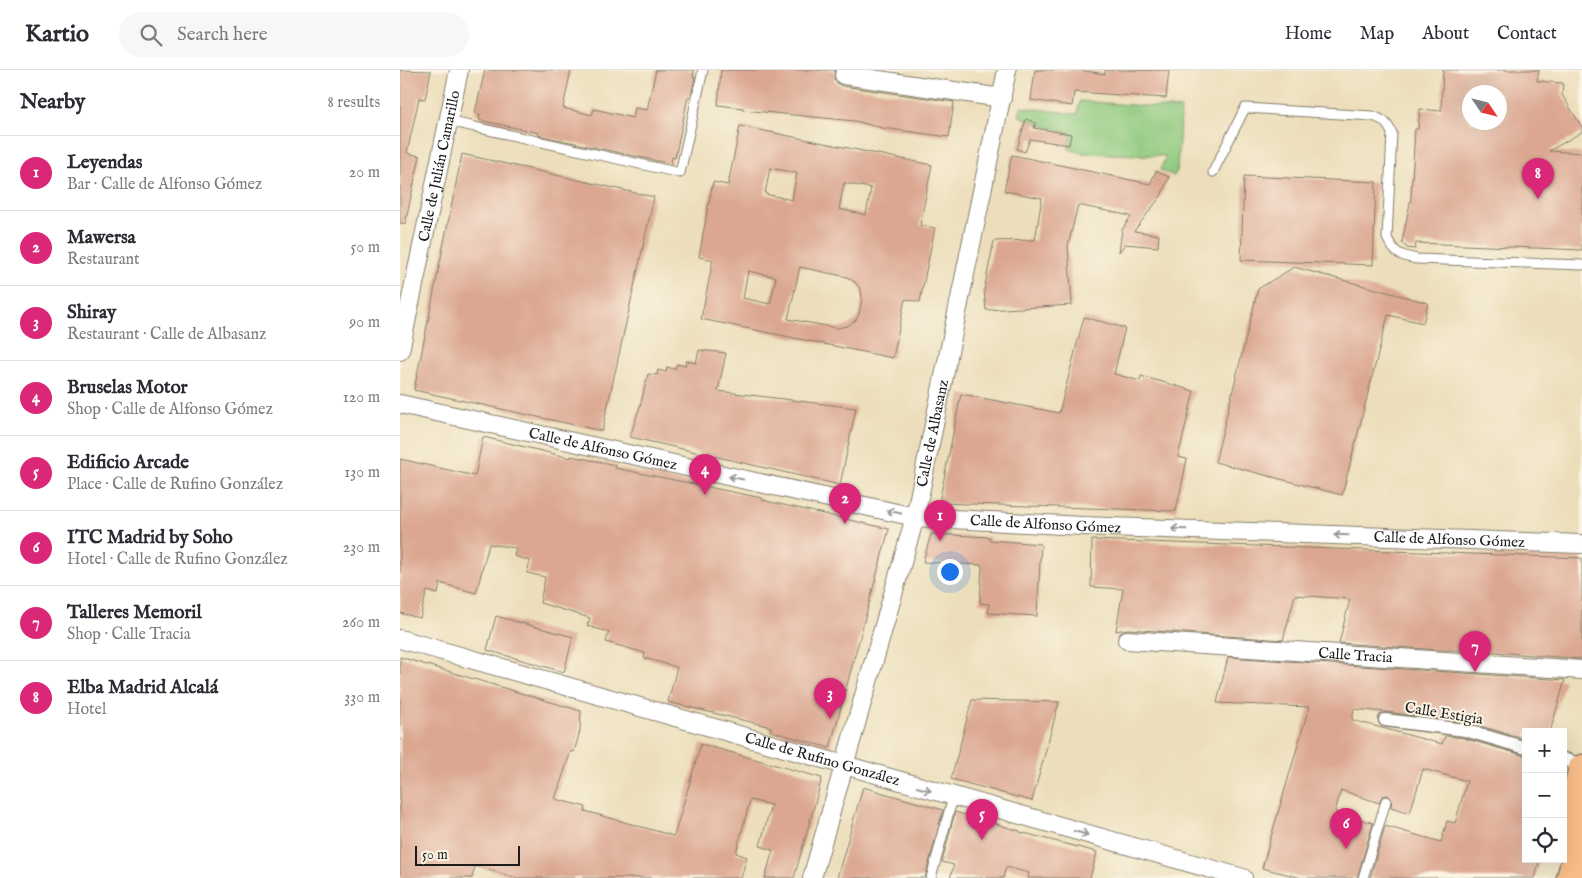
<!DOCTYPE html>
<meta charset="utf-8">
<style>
:root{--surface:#fff;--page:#f7f7f7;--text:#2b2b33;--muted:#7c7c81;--line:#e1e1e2;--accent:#db2777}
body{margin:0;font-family:"IM FELL English",serif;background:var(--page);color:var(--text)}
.controls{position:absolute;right:15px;bottom:15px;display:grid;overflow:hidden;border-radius:0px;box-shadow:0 5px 20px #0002}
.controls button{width:45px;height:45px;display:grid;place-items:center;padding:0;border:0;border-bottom:1px solid var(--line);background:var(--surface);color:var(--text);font:25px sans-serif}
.compass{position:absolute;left:1062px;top:15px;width:45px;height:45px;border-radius:50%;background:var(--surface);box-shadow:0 5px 20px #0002;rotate:125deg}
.scale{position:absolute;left:15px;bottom:12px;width:105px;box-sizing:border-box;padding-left:5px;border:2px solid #1c1c1c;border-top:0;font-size:14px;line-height:18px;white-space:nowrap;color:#1c1c1c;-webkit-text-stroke:4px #fcf5e5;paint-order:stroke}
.you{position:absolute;left:549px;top:501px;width:18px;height:18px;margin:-12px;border:4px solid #fff;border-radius:50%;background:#1a73e8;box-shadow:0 0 0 8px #1a73e833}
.badge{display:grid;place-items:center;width:32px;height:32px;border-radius:50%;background:var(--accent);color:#fff;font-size:16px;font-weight:700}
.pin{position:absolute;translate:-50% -41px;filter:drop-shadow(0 1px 2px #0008)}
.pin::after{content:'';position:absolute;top:26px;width:18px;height:15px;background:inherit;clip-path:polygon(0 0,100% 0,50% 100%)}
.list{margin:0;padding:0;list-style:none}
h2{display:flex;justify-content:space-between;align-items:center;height:65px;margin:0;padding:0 20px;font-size:21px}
h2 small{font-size:16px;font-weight:400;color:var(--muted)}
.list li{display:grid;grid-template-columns:32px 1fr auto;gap:15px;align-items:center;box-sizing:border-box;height:75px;padding:0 20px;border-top:1px solid var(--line)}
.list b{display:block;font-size:19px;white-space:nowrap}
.list p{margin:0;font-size:16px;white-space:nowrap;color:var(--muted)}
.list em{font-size:16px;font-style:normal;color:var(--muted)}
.icon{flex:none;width:28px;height:28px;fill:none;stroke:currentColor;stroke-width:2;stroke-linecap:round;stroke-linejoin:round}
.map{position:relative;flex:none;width:1182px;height:808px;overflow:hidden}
header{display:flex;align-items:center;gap:30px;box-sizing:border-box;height:70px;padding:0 25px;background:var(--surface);border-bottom:1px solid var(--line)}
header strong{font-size:24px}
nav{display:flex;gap:28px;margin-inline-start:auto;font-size:18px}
.search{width:350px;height:45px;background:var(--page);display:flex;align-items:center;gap:12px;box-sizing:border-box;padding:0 18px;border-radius:28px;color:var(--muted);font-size:19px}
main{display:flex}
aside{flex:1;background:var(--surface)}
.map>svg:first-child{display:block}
.grass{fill:#8ec97d;stroke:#55724c}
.building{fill:#dba791;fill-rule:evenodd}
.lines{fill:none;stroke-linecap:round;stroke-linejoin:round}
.service-casing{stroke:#847d6b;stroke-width:11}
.pedestrian-casing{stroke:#847d6b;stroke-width:15}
.minor-casing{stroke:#847d6b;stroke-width:20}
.primary-casing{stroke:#847d6b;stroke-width:29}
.service{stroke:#fff;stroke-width:9}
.pedestrian{stroke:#fff;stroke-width:12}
.minor{stroke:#fff;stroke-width:18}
.primary{stroke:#f8bd89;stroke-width:26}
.oneway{stroke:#999}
.labels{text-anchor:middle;stroke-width:4;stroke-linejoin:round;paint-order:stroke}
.street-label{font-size:15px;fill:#1c1c1c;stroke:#fcf5e5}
</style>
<header>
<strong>Kartio</strong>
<div class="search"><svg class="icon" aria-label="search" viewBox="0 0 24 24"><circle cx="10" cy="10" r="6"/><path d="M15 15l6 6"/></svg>Search here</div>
<nav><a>Home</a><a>Map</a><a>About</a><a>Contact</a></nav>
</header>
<main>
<aside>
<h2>Nearby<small>8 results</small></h2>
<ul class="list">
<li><span class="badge">1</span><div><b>Leyendas</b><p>Bar · Calle de Alfonso Gómez</p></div><em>20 m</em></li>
<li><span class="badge">2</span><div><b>Mawersa</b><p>Restaurant</p></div><em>50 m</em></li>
<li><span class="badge">3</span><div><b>Shiray</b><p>Restaurant · Calle de Albasanz</p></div><em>90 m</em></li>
<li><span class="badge">4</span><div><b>Bruselas Motor</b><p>Shop · Calle de Alfonso Gómez</p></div><em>120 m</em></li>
<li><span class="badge">5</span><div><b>Edificio Arcade</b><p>Place · Calle de Rufino González</p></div><em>130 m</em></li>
<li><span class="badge">6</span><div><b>ITC Madrid by Soho</b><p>Hotel · Calle de Rufino González</p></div><em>230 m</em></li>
<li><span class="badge">7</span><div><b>Talleres Memoril</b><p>Shop · Calle Tracia</p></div><em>260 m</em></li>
<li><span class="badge">8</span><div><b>Elba Madrid Alcalá</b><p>Hotel</p></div><em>330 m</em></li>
</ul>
</aside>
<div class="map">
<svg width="1182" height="808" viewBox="0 0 1182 808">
<rect width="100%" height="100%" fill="#fcf5e5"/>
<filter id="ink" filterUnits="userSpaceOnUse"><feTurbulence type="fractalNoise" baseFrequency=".02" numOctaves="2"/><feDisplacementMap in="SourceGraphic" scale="10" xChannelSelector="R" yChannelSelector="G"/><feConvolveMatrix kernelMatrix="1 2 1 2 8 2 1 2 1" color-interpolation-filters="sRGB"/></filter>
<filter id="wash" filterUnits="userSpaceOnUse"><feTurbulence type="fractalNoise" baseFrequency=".0096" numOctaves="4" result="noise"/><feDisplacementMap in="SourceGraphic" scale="20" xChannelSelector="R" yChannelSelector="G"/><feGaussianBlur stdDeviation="1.12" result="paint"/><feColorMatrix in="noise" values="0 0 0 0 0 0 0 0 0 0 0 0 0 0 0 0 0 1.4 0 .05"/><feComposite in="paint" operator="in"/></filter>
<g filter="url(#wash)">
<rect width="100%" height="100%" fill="#ecdeba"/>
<!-- grass -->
<polygon class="grass" points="680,31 781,39 777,101 774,106 760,100 766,86 681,83 669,79 671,64 644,56 619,46 621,37 677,44"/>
<g id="blocks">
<!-- building -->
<g class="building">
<polygon points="0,0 31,1 25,29 19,28 7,83 20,86 5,154 0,153"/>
<polygon points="85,0 171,0 163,38 192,45 194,39 233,48 235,38 247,40 256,0 294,0 293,7 295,7 291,27 288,27 275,88 272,87 271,94 138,65 139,63 79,50 80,44 75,43"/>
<polygon points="321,0 435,0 434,9 438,14 442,16 554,32 549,67 482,58 455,51 343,40 343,38 318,35"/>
<polygon points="635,0 678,0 705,4 705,0 769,0 766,28 674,22 672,36 631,30"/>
<path d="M 1043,0 L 1139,0 L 1137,11 L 1163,13 L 1162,25 L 1182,57 L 1182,62 L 1149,81 L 1182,83 L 1182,180 L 1016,173 L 1015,179 L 1007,178 L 1002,172 L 1011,128 L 1015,59 L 1018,59 L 1020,39 L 1041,41 ZM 1070,22 L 1100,22 L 1100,52 L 1070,52 Z"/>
<polygon points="626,49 636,53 634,58 671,64 669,75 630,69 625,82 617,79"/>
<path d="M 340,56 L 532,95 L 520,155 L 535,158 L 526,201 L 520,232 L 505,229 L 493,288 L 301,249 L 313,190 L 299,187 L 307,142 L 313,112 L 328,115 ZM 370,98 L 397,103 L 392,130 L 365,124 ZM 444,113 L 471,118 L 466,145 L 439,139 ZM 400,197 L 447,207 L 455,212 L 461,220 L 462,229 L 459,244 L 456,250 L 447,256 L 437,258 L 388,249 ZM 348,201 L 376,207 L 370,234 L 343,228 Z"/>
<polygon points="62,84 254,127 202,361 14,320"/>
<polygon points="612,85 750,114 756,101 769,107 761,126 734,161 759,165 758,177 725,174 719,182 722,160 731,146 678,135 668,176 672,235 586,240 584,220 594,171 635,170 642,128 604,121"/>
<polygon points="844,106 976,112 973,195 841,190"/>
<polygon points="894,197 1028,233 1023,253 988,245 942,425 815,392 858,219"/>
<polygon points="684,247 725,258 714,304 740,311 741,306 794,321 778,387 787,389 776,441 539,433 561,324 659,343"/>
<polygon points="299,280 326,283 318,321 456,338 440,415 230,367 241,333 248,304 257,305 258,300 266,302 267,297 275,299 277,294 285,296 286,291 296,293"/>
<polygon points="83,367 171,388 171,386 216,395 215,398 362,428 362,430 489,459 430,678 370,661 371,657 268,632 277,597 244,588 245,583 206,572 209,562 187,556 190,548 140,533 145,507 127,503 130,491 114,486 116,478 89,474 76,523 40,513 38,524 27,521 20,548 0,543 0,389 75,406"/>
<polygon points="531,464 590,467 589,470 641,474 637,546 588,543 589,534 580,533 582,495 523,492"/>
<polygon points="692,470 1182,488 1182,589 1068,580 1040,580 939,573 950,529 895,525 883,570 728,559 716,561 723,519 691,517"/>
<polygon points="96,546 173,567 164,602 87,580"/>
<polygon points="0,587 181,641 180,661 174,682 171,681 155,729 186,737 185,741 274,766 301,674 422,708 394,808 365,808 373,780 360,776 371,735 350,730 336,783 347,787 341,808 117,808 75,796 72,808 0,808"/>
<polygon points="828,587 1165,610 1150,662 1126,662 1126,669 1066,652 986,642 954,639 952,650 1042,674 1045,666 1063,668 1126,686 1126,789 1140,789 1135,808 970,808 985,756 1041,772 1047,751 1055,753 1067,711 1023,699 1010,743 991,737 992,730 988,725 982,726 979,733 941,720 935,742 973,753 957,808 902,808 862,798 909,637 817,633"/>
<polygon points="572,630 659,632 632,731 551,709"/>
<polygon points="463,717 543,740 525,808 437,808"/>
<polygon points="555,742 620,761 620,762 697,782 690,808 628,808 629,803 606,797 603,808 550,808 554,795 542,792"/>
</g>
</g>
</g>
<g filter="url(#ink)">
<use href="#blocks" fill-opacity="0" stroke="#847d6b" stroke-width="1"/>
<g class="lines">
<!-- service casing -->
<g class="service-casing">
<g id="service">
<polyline points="48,51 280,103 303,0"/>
<path d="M 813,102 L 845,38 L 972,46 C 983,49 987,53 992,63 L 987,168 C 995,184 1000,186 1017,189 L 1182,195"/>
<polyline points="531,808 553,727"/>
<polyline points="963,808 986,731"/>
</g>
</g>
<!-- pedestrian casing -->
<g class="pedestrian-casing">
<g id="pedestrian">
<polyline points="985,650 1065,660 1126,678"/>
<polyline points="1163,689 1182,695"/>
</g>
</g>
<!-- minor casing -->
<g class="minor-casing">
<g id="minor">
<polyline points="444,5 602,28"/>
<path id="s1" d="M 0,281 L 59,0"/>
<path id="s2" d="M 0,334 L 515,447 L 682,456 L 1182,474"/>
<path id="s3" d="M 0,569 L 843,808"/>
<path id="s4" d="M 727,570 L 1182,600"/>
<path id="s5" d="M 412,808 L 515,447 L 607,0"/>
</g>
</g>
<!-- primary casing -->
<g class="primary-casing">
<g id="primary">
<polyline points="1163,771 1182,698"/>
<polyline points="1170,808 1182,763"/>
</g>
</g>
<!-- service -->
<use href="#service" class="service"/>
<!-- pedestrian -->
<use href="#pedestrian" class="pedestrian"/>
<!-- minor -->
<use href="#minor" class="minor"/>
<!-- primary -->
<use href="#primary" class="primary"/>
</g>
<!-- one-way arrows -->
<defs><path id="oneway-shaft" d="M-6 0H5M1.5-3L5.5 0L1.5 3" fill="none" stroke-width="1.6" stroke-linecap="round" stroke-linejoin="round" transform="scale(1.25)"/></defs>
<g class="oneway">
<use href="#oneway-shaft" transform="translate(336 408) rotate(-168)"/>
<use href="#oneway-shaft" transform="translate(494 442) rotate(-168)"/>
<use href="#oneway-shaft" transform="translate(779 459) rotate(-178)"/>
<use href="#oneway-shaft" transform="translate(941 465) rotate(-178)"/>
<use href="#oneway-shaft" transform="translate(524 719) rotate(16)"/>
<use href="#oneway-shaft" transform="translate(681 763) rotate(16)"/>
</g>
</g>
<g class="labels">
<!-- street labels -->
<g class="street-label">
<text dy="5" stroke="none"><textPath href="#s1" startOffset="189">Calle de Julián Camarillo</textPath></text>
<text dy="5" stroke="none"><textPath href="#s5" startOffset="461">Calle de Albasanz</textPath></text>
<text dy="5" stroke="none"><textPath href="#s2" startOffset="208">Calle de Alfonso Gómez</textPath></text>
<text dy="5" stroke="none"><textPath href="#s2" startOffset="658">Calle de Alfonso Gómez</textPath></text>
<text dy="5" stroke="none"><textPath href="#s2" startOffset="1062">Calle de Alfonso Gómez</textPath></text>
<text dy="5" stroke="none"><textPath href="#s4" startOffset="229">Calle Tracia</textPath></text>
<text transform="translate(1044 643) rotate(9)" y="5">Calle Estigia</text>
<text dy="5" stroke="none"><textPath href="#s3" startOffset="439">Calle de Rufino González</textPath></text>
</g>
</g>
</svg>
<div class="controls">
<button>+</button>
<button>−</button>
<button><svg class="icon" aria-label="locate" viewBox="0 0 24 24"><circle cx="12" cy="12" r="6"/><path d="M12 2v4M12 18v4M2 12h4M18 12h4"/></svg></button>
</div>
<svg class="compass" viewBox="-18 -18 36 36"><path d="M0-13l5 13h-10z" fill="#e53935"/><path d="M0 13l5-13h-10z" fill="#7c7c81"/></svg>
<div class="scale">50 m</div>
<div class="you"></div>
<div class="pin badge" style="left:540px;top:471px">1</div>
<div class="pin badge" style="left:445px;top:454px">2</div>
<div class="pin badge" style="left:430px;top:649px">3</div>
<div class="pin badge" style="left:305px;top:425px">4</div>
<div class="pin badge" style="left:582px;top:770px">5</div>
<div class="pin badge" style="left:946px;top:779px">6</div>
<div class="pin badge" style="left:1075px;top:602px">7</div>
<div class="pin badge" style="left:1138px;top:129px">8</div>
</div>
</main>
